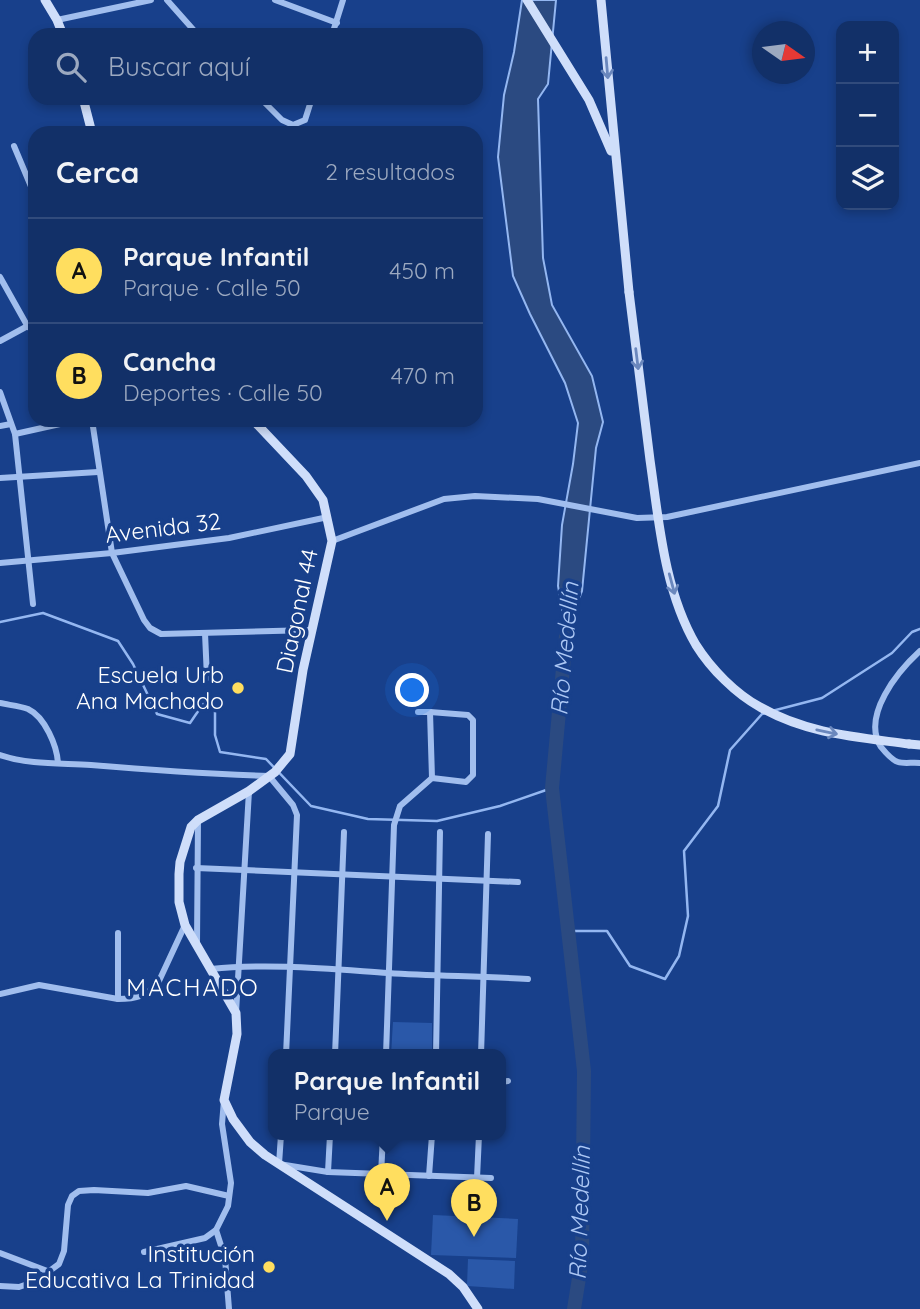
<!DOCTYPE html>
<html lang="es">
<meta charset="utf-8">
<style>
:root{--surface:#123068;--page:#1f3c71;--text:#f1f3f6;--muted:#9ca9c0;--line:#314b7c;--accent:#ffde5f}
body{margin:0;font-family:Quicksand,sans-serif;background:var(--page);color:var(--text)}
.controls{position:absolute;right:21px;top:21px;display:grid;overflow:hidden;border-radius:14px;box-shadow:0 4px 10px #0003}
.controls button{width:63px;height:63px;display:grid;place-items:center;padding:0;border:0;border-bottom:2px solid var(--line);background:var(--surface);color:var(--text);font:35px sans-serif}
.compass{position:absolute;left:752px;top:21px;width:63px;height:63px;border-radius:50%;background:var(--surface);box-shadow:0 4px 10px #0003;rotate:104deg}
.you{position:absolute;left:413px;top:691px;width:24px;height:24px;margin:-18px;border:5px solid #fff;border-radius:50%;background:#1a73e8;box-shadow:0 0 0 10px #1a73e833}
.badge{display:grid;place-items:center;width:46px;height:46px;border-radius:50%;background:var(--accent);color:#111;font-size:23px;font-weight:700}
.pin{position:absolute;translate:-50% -58px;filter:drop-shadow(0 2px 4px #0008)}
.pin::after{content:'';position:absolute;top:37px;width:24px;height:21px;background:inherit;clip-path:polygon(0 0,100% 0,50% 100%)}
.popup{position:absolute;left:268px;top:1049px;width:238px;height:91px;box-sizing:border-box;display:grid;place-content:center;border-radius:14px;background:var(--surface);filter:drop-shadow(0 2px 5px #0005);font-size:23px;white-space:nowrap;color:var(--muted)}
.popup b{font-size:26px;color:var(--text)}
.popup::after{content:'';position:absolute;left:50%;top:100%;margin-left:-14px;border:14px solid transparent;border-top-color:var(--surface)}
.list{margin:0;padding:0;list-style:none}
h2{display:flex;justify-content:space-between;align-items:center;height:91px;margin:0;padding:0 28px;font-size:30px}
h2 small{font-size:23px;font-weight:400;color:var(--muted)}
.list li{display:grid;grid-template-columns:46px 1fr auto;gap:21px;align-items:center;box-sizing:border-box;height:105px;padding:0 28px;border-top:2px solid var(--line)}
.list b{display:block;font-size:26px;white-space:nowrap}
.list p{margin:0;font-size:23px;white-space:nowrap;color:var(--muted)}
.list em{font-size:23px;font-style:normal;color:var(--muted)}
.icon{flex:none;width:38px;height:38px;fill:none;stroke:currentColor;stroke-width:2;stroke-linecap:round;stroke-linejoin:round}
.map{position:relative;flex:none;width:920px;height:1309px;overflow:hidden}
.search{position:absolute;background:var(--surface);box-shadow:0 4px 10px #0003;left:28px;top:28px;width:455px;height:77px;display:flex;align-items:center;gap:18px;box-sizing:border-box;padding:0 24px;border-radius:21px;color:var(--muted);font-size:26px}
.panel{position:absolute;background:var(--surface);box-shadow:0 4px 10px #0003;left:28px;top:126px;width:455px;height:301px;border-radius:21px}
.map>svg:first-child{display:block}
.green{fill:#2a58a9}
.water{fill:#2b4a81;stroke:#94b7f1;stroke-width:2}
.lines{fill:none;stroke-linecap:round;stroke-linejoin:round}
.stream{stroke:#94b7f1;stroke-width:2.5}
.river{stroke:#2b4a81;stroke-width:14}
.street{stroke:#a1beee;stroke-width:6}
.secondary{stroke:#cfdefa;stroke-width:9}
.secondary-bridge{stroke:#cfdefa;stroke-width:9}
.oneway{stroke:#6a87bd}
.poi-dot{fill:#ffde5f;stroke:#18408b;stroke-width:2.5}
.labels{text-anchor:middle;stroke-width:7;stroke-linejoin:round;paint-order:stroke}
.street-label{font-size:23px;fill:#fff;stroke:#18408b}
.poi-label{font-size:23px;fill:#fff;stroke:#18408b;text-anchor:end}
.water-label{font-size:24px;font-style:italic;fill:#adc8f5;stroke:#18408b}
.neighbourhood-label{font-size:24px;letter-spacing:2px;fill:#fff;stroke:#18408b}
</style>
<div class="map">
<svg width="920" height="1309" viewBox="0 0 920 1309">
<rect width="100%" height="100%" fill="#18408b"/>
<!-- green -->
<g class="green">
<polygon points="393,1022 432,1023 432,1055 391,1055"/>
<polygon points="433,1215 518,1219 516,1258 431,1255"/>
<polygon points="468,1259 515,1261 514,1289 467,1286"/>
</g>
<!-- water -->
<polygon class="water" points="522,0 556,0 548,84 538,99 543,258 552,305 592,376 603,422 596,448 582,591 566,632 558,586 562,525 573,464 578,423 565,383 530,314 513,276 498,157 504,95 514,52"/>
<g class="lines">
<!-- stream -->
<g class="stream">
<polyline points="0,622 43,613 118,641 133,664 157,714 190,723 203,704 215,709 215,735 220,752 266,759 311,806 368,819 437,821 500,806 552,788"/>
<polyline points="772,711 822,698 892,653 912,632 920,629"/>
<polyline points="570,931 607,931 630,966 665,979 679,956 688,916 684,851 718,806 730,750 762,714 766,713"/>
</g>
<!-- river -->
<polyline class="river" points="568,614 552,788 584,1071 582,1259 574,1309"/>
<!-- street -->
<g class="street">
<polyline points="167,0 198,35"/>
<polyline points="275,0 337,23"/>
<polyline points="57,20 151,0"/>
<polyline points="332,35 343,0"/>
<polyline points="260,98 282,120 293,125 305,120 312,98"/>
<polyline points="93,100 101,98"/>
<polyline points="14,146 35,196"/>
<polyline points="0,277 28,327"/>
<polyline points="0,341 35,322"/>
<polyline points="0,392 15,434 33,604"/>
<polyline points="92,420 112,553 144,620 150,628 161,634 311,630"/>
<polyline points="0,426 11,424"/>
<polyline points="15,434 78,420"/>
<polyline points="0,478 98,472"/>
<polyline points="332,541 444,499 475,496 538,499 637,518 667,517 920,463"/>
<polyline points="0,563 112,553 229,538 328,517"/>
<polyline points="205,633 207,678"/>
<path d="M 920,651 C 898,671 861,716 881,747 C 885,752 892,760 898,762 C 904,764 913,762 920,763"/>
<path d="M 0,703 C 9,705 20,706 28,709 C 45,717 57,746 58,763"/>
<polyline points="418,712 430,712 432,778"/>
<path d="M 0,755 C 30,765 60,763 91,765 C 150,770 210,774 269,776 L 293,805 L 297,815 L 286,1055"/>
<polyline points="196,868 518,882"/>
<polyline points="197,943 198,820"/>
<path d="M 211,969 C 269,963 329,969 388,973 C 434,976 481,976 528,979"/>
<path d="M 0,994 L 39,985 L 118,999 C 135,999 149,996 159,981 L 185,925"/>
<polyline points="118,999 118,933"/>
<polyline points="236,1013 249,791"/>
<polyline points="335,1055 344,832"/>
<polyline points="386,1055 394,825 400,806 432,778 466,782 473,775 473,720 468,715 430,712"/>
<polyline points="436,1055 440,832"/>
<polyline points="481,1055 488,834"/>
<polyline points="501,1082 508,1081"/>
<polyline points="224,1100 222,1124 231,1183 228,1206 216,1230 225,1258 229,1309"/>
<polyline points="281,1135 279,1164 328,1172 491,1178"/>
<polyline points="328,1172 330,1135"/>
<polyline points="381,1175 383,1135"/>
<polyline points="429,1176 432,1135"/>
<polyline points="477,1178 479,1135"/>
<polyline points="144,1252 205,1238 216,1230"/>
<polyline points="0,1253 50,1272"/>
<polyline points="0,1286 19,1287 36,1281 59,1264 64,1251 68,1205 72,1196 79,1191 94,1190 148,1193 186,1186 229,1196"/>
</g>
<!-- secondary -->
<g class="secondary">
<polyline points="45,0 57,20 63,35"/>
<polyline points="527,0 589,100 611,151"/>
<polyline points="601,0 629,292"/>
<polyline points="83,98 92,133"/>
<polyline points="253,420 306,476 323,500 332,541 303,670 290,754 275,772 249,791 198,820 191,827 180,862 179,874 179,902 185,925 236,1013 237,1034 224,1100 233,1119 250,1142 265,1155 449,1274 463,1287 478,1309"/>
<polyline points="909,744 920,745"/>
</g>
<!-- secondary-bridge -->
<path class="secondary-bridge" d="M 629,292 C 636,348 643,404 650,460 C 659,522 664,590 696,645 C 711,669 736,694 760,707 C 807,734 857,737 909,744"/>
</g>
<!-- one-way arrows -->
<defs><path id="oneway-shaft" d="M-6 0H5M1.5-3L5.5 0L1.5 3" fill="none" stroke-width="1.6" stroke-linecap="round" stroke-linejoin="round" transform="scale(1.75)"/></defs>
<g class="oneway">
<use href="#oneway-shaft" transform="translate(607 68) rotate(85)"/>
<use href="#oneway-shaft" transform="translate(637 359) rotate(83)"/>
<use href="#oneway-shaft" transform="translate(672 584) rotate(75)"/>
<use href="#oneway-shaft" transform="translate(827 732) rotate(12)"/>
</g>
<!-- markers -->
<g class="poi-dot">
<circle cx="238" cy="688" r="7"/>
<circle cx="269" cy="1267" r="7"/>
</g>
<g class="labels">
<!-- street labels -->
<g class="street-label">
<text transform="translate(163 528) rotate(-7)" y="8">Avenida 32</text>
<text transform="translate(297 611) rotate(-78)" y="8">Diagonal 44</text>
</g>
<!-- poi labels -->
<g class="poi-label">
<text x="224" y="683">Escuela Urb<tspan x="224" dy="26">Ana Machado</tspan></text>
<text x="255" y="1262">Institución<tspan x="255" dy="26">Educativa La Trinidad</tspan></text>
</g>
<!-- water labels -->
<g class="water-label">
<text transform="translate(565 649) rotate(-85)" y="8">Río Medellín</text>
<text transform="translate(580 1213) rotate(-88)" y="8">Río Medellín</text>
</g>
<!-- neighbourhood labels -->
<g class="neighbourhood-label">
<text x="193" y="996">MACHADO</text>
</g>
</g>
</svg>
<div class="controls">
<button>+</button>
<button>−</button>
<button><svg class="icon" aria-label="layers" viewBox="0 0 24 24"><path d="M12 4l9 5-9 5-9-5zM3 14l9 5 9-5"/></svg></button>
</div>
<svg class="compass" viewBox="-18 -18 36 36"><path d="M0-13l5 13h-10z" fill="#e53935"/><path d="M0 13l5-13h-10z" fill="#9ca9c0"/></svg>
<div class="you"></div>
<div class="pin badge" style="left:387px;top:1221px">A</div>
<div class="popup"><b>Parque Infantil</b>Parque</div>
<div class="pin badge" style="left:474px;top:1237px">B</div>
<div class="search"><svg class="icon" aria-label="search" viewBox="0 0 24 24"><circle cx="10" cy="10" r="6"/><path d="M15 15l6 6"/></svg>Buscar aquí</div>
<section class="panel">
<h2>Cerca<small>2 resultados</small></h2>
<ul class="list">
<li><span class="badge">A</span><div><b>Parque Infantil</b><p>Parque · Calle 50</p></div><em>450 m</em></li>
<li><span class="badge">B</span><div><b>Cancha</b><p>Deportes · Calle 50</p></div><em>470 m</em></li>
</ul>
</section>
</div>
